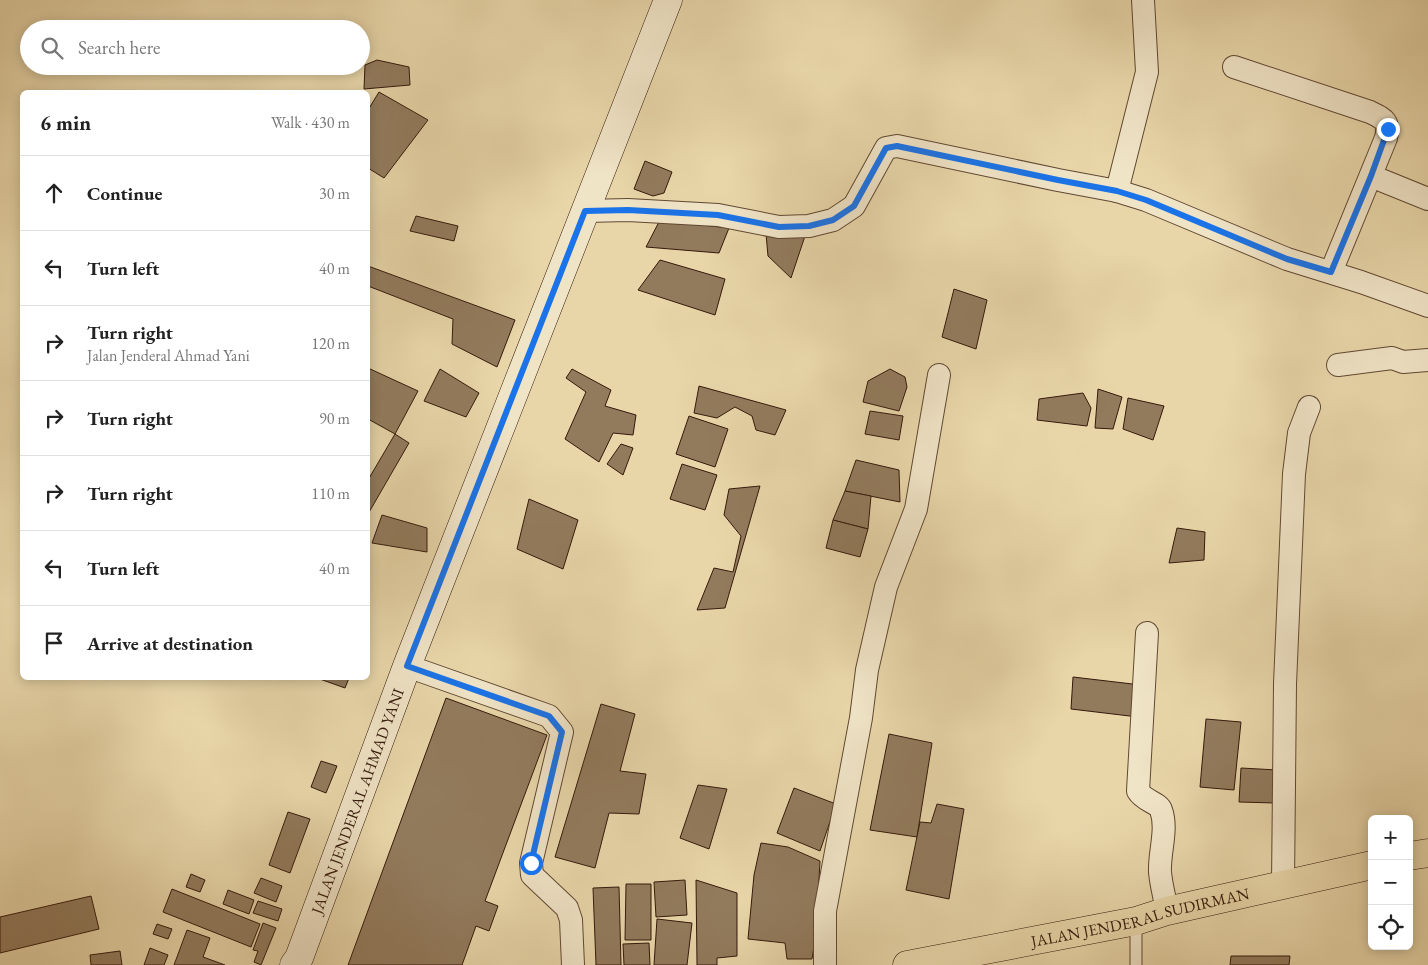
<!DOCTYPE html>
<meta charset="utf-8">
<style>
:root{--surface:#fff;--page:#f2f2f2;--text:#222;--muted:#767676;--line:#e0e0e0}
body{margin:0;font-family:"EB Garamond",serif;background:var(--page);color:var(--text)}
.controls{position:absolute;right:15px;bottom:15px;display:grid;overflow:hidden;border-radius:8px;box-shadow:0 2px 12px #0003}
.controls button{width:45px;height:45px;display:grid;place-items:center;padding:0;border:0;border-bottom:1px solid var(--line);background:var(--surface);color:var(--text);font:25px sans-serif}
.stop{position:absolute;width:15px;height:15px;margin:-11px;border:4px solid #1a73e8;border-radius:50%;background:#fff}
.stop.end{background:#1a73e8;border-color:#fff;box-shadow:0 1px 5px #0008}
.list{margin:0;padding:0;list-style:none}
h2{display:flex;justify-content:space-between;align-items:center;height:65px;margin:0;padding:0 20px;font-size:21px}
h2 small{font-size:16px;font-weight:400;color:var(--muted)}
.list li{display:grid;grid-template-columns:32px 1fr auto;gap:15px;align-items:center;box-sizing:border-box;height:75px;padding:0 20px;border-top:1px solid var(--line)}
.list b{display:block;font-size:19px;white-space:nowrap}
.list p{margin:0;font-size:16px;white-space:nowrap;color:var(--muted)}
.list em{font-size:16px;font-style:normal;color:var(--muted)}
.icon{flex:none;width:28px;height:28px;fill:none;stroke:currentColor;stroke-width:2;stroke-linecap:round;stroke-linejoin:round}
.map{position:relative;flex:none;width:1428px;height:965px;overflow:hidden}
.search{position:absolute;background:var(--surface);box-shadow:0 2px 12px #0003;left:20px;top:20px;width:350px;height:55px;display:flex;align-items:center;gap:12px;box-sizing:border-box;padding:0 18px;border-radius:28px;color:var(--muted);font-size:19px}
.panel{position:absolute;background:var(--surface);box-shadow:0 2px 12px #0003;left:20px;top:90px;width:350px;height:590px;border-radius:8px}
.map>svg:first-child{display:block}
.building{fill:#927b5d;stroke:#34190b}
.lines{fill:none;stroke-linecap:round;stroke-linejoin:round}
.lane-casing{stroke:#614832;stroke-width:13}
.street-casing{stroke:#614832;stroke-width:24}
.secondary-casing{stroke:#34190b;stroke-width:29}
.primary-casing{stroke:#34190b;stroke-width:29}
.lane{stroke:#f0e4c7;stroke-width:11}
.street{stroke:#f0e4c7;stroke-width:22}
.secondary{stroke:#f0e4c7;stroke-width:28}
.primary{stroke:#e8d6a9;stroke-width:28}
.route{stroke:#1a73e8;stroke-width:6}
.labels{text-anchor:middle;stroke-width:4;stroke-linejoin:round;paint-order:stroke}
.street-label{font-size:16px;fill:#34190b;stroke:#f0e4c7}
</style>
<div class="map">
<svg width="1428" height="965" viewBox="0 0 1428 965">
<rect width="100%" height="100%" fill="#e8d6a9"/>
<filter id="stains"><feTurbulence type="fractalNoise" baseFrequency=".004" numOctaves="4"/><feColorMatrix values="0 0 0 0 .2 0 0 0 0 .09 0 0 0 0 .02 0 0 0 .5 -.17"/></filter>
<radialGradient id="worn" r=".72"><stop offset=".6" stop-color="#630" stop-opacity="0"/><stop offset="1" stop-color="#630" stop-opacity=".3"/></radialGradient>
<!-- building -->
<g class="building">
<polygon points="377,60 409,67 410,85 364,89 365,65"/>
<polygon points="379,92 428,120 384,178 368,168 368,110"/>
<polygon points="645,161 672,172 664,193 653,196 634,189"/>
<polygon points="416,216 458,226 454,241 410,231"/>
<polygon points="660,220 729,228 719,253 646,247"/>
<polygon points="766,234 805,236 791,278 768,256"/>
<polygon points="660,260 725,279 715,315 638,290"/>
<polygon points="368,266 515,320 497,367 452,344 453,319 368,286"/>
<polygon points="954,289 987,300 976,349 942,337"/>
<polygon points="368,368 418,391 395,434 368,419"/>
<polygon points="440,369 479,393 466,417 424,401"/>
<polygon points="572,369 611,390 605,406 636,415 633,435 613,433 599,462 565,439 586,392 566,378"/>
<polygon points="890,369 905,377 907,387 899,411 863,402 868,381"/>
<polygon points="699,386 786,410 775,435 756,430 752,416 735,407 717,418 694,413"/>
<polygon points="1098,389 1122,397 1113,429 1095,428"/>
<polygon points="1083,393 1091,408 1087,426 1037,420 1039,399"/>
<polygon points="1128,398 1164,406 1153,440 1123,429"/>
<polygon points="870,411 903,416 899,440 865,434"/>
<polygon points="689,416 728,429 715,467 676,454"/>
<polygon points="395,434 409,443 368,514 368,480"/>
<polygon points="621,444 633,448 623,475 607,464"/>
<polygon points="856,460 899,470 900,502 845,491"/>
<polygon points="682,464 717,475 705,510 670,499"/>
<polygon points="760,486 725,608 697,610 714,568 733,572 741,536 724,515 729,489"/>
<polygon points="845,491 871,496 868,529 833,520"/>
<polygon points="529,499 578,520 563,569 517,549"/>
<polygon points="382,515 427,528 427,552 372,543"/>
<polygon points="833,520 868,529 860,557 826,548"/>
<polygon points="1177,528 1205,532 1204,560 1169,563"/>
<polygon points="1073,677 1141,685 1138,717 1071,709"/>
<polygon points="317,678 349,678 345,688"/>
<polygon points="446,698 547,735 485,901 498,906 489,931 476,926 462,965 348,965"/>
<polygon points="601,704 635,714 620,771 646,774 639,814 609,813 595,868 555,857"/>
<polygon points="1206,719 1241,722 1234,790 1200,787"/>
<polygon points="889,734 932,743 917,837 870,830"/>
<polygon points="321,761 337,766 326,793 311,787"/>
<polygon points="1241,768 1277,770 1275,803 1239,802"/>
<polygon points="698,785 727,789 709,849 680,838"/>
<polygon points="794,788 836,804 820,851 777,833"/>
<polygon points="937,804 964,809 949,899 906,890 920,822 931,823"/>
<polygon points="288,812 310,819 290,873 269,865"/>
<polygon points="761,843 788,847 820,861 816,934 812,959 787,959 785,943 748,939 754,875"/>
<polygon points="191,874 205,880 200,892 186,887"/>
<polygon points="261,878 282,886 276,902 254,893"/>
<polygon points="685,880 687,915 656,917 654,882"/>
<polygon points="696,880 737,893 737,956 717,958 717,965 697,965"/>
<polygon points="626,884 651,884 651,940 625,940"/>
<polygon points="619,887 621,965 596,965 593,888"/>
<polygon points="172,889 260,924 251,947 163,912"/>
<polygon points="228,890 254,900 249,914 223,904"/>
<polygon points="91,896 99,929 0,953 0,917"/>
<polygon points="258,901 282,909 278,921 253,913"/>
<polygon points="657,919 692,923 687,965 654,965"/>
<polygon points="263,923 276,928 261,965 254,962 258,951 253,950"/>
<polygon points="157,924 172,929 168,939 153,934"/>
<polygon points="187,930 210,938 203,957 225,965 174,965"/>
<polygon points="649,943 650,965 624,965 623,944"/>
<polygon points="150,948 168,955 164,965 144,965"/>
<polygon points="120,951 122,965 91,965 90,955"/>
<polygon points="1231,956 1290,956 1289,965 1230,965"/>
</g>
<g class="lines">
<!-- lane casing -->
<g class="lane-casing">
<polyline id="lane" points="1136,921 1136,965"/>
</g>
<!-- street casing -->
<g class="street-casing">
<g id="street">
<path d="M 1234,67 L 1370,112 C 1384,119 1390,121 1386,138 L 1331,272"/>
<polyline points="1371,176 1428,199"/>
<polyline points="1117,191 1147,72 1143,0"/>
<polyline points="585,211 628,210 718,215 779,227 809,226 833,220 854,206 886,148 897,146 1058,180 1117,191 1146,200 1287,259 1361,282 1428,306"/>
<polyline points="1338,365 1392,358 1403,362 1428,360"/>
<path d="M 1147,633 L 1138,791 C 1144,801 1159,803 1161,810 C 1168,829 1159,852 1160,872 C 1161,885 1165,898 1167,911"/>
<polyline points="407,666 549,716 562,732 531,863 532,875 567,908 571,920 573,965"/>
<polyline points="1283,885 1285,684 1294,474 1299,433 1309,407"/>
<polyline points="825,965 825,911 861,718 867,670 886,587 916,509 939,375"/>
</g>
</g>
<!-- secondary casing -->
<g class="secondary-casing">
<g id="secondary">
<path id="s1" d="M 294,965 L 299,958 L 407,666 L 668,0"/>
</g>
</g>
<!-- primary casing -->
<g class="primary-casing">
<g id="primary">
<polyline points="1409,856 1428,853"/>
<path id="s2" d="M 907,965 L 1136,921 L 1167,911 L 1372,865"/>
</g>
</g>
<!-- lane -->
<use href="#lane" class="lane"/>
<!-- street -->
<use href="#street" class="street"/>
<!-- secondary -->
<use href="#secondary" class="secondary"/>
<!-- primary -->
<use href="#primary" class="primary"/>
</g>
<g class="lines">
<!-- route -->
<polyline class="route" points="531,863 562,732 549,716 407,666 585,211 628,210 718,215 779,227 809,226 833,220 854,206 886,148 897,146 1058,180 1117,191 1146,200 1287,259 1331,272 1371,176 1388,129"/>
</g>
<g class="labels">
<!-- street labels -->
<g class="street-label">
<text dy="6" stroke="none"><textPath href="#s1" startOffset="176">JALAN JENDERAL AHMAD YANI</textPath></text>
<text dy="6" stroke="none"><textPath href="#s2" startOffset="238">JALAN JENDERAL SUDIRMAN</textPath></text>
</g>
</g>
<rect width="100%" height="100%" filter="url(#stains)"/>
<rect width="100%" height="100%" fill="url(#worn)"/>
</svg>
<div class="controls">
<button>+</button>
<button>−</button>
<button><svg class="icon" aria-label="locate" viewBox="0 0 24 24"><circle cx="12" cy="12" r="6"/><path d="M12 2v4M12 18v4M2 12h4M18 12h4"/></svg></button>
</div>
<div class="stop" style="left:531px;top:863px"></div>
<div class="stop end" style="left:1388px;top:129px"></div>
<div class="search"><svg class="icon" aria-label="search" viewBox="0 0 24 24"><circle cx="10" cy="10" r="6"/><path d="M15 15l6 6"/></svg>Search here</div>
<section class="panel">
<h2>6 min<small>Walk · 430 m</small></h2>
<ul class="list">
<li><svg class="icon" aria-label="ahead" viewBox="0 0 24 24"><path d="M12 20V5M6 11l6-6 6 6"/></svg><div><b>Continue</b></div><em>30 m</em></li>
<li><svg class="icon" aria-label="left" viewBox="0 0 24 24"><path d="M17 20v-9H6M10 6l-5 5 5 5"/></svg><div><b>Turn left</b></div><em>40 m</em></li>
<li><svg class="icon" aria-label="right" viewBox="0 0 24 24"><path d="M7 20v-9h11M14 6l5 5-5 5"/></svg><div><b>Turn right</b><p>Jalan Jenderal Ahmad Yani</p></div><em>120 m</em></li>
<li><svg class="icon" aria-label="right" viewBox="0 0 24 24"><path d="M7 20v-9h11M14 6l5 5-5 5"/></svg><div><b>Turn right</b></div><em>90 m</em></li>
<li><svg class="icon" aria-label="right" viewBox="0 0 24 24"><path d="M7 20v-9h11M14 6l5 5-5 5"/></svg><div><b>Turn right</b></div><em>110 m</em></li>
<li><svg class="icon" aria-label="left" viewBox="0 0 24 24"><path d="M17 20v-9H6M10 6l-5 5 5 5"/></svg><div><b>Turn left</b></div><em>40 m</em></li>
<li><svg class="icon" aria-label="arrive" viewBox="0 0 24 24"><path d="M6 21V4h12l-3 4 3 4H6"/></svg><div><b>Arrive at destination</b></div></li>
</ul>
</section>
</div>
